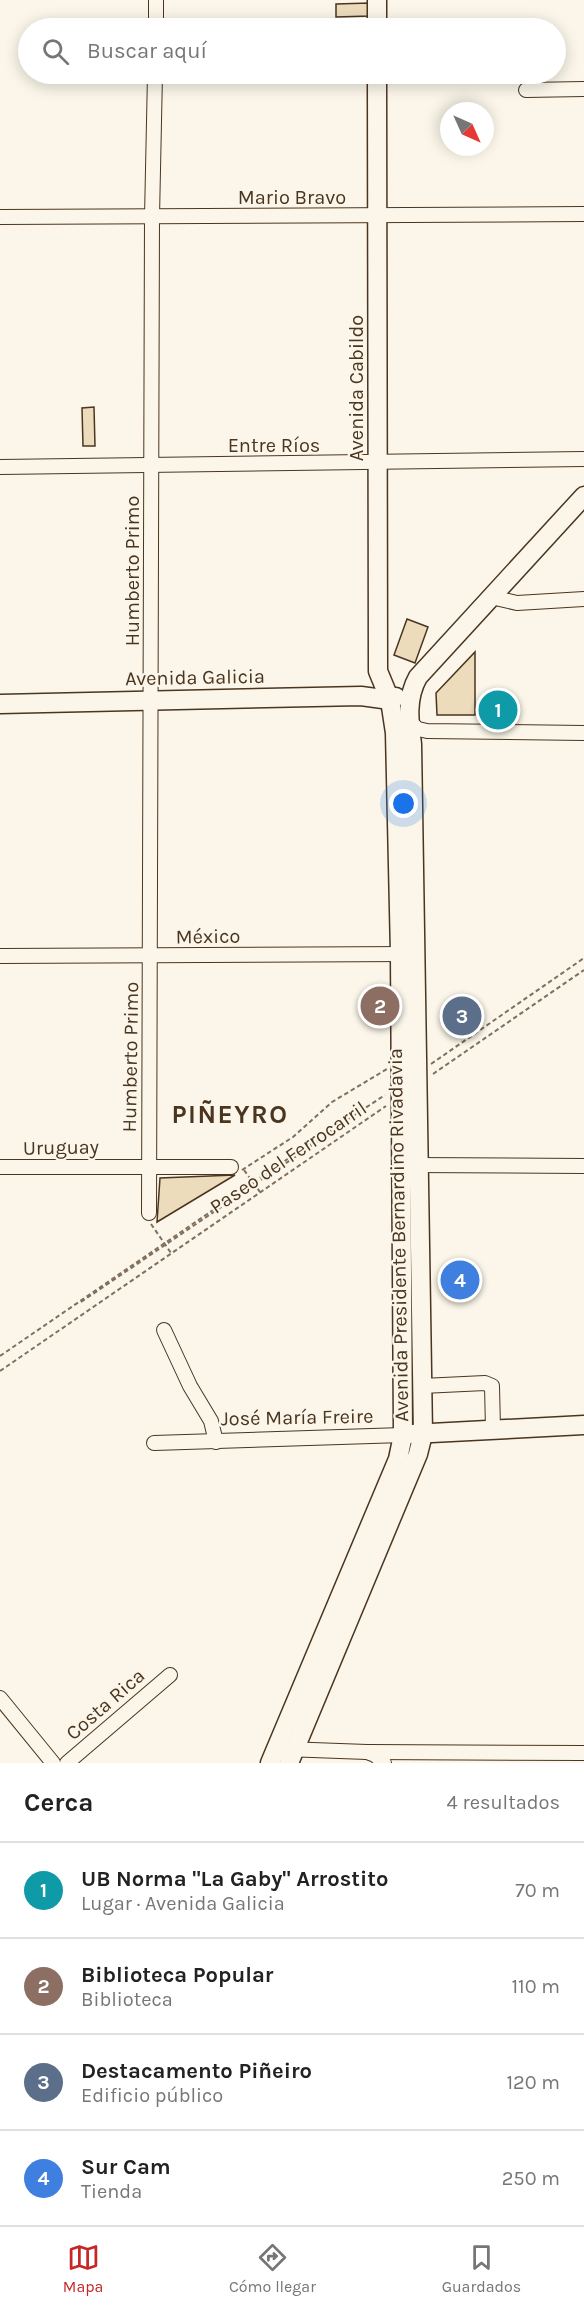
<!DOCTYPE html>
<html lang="es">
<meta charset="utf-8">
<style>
:root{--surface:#fff;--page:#f6f6f6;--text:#222;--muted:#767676;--line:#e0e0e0;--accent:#c62828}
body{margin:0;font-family:Karla,sans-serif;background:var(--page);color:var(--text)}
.compass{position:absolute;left:440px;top:102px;width:54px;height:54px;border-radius:50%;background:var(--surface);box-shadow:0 3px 15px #0003;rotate:135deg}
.you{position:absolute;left:404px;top:804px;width:21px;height:21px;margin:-15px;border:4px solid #fff;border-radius:50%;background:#1a73e8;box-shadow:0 0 0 9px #1a73e833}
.badge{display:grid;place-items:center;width:39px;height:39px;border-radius:50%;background:var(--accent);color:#fff;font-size:20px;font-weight:700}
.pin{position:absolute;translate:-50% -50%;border:3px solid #fff;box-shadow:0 2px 6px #0006}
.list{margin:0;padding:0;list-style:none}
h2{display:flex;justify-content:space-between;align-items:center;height:78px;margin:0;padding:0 24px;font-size:26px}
h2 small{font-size:20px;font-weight:400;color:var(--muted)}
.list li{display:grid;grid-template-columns:39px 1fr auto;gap:18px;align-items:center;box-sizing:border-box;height:96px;padding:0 24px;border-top:2px solid var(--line)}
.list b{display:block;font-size:22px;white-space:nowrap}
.list p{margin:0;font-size:20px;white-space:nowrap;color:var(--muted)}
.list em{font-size:20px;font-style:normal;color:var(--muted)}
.icon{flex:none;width:33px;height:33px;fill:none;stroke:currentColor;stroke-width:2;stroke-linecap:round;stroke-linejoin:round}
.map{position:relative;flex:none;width:584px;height:1763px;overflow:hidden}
.search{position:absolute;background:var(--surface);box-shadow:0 3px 15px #0003;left:18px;right:18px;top:18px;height:66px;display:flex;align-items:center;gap:15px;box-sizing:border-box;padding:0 21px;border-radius:33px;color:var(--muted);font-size:22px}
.sheet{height:462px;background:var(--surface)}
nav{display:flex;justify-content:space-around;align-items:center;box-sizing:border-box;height:84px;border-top:2px solid var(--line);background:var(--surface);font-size:16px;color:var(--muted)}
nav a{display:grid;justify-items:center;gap:3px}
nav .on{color:var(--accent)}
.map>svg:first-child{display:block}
.building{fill:#ecdcbc;stroke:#4a3520;stroke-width:1.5}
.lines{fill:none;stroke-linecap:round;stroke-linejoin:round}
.minor-casing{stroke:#4a3520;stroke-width:16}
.major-casing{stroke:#4a3520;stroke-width:21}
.path{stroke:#7f6f5c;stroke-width:2;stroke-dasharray:4.5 3;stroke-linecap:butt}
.minor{stroke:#fbf6e9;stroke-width:14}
.major{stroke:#fbf6e9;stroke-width:18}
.labels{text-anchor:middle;stroke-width:4.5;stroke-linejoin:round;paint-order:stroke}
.street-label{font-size:20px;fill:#4a3520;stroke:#fbf6e9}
.district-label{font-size:26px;font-weight:bold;letter-spacing:1.5px;fill:#4a3520;stroke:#fbf6e9}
</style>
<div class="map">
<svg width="584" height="1763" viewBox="0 0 584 1763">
<rect width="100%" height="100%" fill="#fbf6e9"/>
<!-- building -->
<g class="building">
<polygon points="370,3 370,16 336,17 336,4"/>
<polygon points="94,407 95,446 83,446 82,408"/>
<polygon points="407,619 428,627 415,663 394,655"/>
<polygon points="475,652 475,715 437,715 436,693"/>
<polygon points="490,701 505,702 507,719 488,719"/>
<polygon points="235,1175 157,1222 160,1178"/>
</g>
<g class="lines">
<!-- minor casing -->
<g class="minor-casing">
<g id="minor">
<polyline points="156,28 156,0"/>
<polyline points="526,90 584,89"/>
<polyline points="0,217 584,214"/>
<polyline points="0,467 584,459"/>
<polyline points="491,597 517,603 584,599"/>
<polyline points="405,718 418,729 427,731 584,733"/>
<polyline points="0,956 409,954"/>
<polyline points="410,1165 584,1166"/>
<polyline points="0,1167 231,1167"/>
<polyline points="149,1213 152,217 155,74"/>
<polyline points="164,1330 190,1386 211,1421 216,1442"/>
<polyline points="422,1386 485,1383 492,1386 493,1429"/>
<polyline points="154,1443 403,1435"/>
<polyline points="0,1698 53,1763"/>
<polyline points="285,1749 367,1752 375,1755 384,1763"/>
<polyline points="367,1752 584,1753"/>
<polyline points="67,1763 170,1675"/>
</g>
</g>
<!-- major casing -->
<g class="major-casing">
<g id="major">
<polyline points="377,0 377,28"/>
<polyline points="0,704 361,696 390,700 396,697"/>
<polyline points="412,1434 584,1425"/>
<polyline points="270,1763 398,1459 403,1435 400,954 395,733 390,700 378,671 377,74"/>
<path d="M 289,1763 L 418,1454 L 423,1434 L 412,744 C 409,721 406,698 418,677 L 584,496"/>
</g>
</g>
<!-- path -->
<g class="path">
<polyline points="431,1064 584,958"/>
<polyline points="433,1074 584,970"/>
<polyline points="242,1170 293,1137 332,1102 387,1069"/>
<polyline points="244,1170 260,1192"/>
<polyline points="151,1224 171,1253"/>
<polyline points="81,1302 342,1125"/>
<polyline points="0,1356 283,1162 385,1095"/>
<polyline points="0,1371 386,1106"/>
</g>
<!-- minor -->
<use href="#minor" class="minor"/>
<!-- major -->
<use href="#major" class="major"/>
</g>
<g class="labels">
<!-- street labels -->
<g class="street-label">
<text x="292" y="204">Mario Bravo</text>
<text transform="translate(356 388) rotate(-90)" y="7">Avenida Cabildo</text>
<text x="274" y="452">Entre Ríos</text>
<text transform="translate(132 571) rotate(-90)" y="7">Humberto Primo</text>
<text transform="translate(195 677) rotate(-1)" y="7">Avenida Galicia</text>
<text transform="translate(208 936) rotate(-1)" y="7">México</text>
<text transform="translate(130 1057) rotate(-89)" y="7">Humberto Primo</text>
<text transform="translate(61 1147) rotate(-1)" y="7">Uruguay</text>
<text transform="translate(288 1157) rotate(-34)" y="7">Paseo del Ferrocarril</text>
<text transform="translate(398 1235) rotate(-91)" y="7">Avenida Presidente Bernardino Rivadavia</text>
<text transform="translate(297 1417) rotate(-1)" y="7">José María Freire</text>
<text transform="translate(105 1704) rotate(-41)" y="7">Costa Rica</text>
</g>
<!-- district labels -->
<g class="district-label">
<text x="230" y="1123">PIÑEYRO</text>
</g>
</g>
</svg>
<svg class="compass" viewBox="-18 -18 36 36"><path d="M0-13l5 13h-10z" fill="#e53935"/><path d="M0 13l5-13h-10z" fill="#767676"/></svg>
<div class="you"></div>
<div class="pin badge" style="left:498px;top:710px;background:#0f9aa8">1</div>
<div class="pin badge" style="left:380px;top:1006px;background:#8d6e63">2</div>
<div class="pin badge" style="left:462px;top:1016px;background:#5c6f8a">3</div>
<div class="pin badge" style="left:460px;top:1280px;background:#3f7fe0">4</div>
<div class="search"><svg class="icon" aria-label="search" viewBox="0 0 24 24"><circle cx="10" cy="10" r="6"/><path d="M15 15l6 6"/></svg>Buscar aquí</div>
</div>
<section class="sheet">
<h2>Cerca<small>4 resultados</small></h2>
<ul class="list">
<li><span class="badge" style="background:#0f9aa8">1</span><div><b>UB Norma &quot;La Gaby&quot; Arrostito</b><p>Lugar · Avenida Galicia</p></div><em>70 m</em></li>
<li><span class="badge" style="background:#8d6e63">2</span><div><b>Biblioteca Popular</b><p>Biblioteca</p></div><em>110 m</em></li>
<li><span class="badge" style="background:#5c6f8a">3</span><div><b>Destacamento Piñeiro</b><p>Edificio público</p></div><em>120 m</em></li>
<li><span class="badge" style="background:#3f7fe0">4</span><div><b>Sur Cam</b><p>Tienda</p></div><em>250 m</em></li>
</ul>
</section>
<nav>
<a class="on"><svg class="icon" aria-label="map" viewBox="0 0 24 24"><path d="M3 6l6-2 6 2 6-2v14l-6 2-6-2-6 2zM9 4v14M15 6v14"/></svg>Mapa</a>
<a><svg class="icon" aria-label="directions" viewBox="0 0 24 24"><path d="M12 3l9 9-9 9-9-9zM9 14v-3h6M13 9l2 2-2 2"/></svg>Cómo llegar</a>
<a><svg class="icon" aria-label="saved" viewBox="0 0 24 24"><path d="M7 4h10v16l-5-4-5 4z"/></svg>Guardados</a>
</nav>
